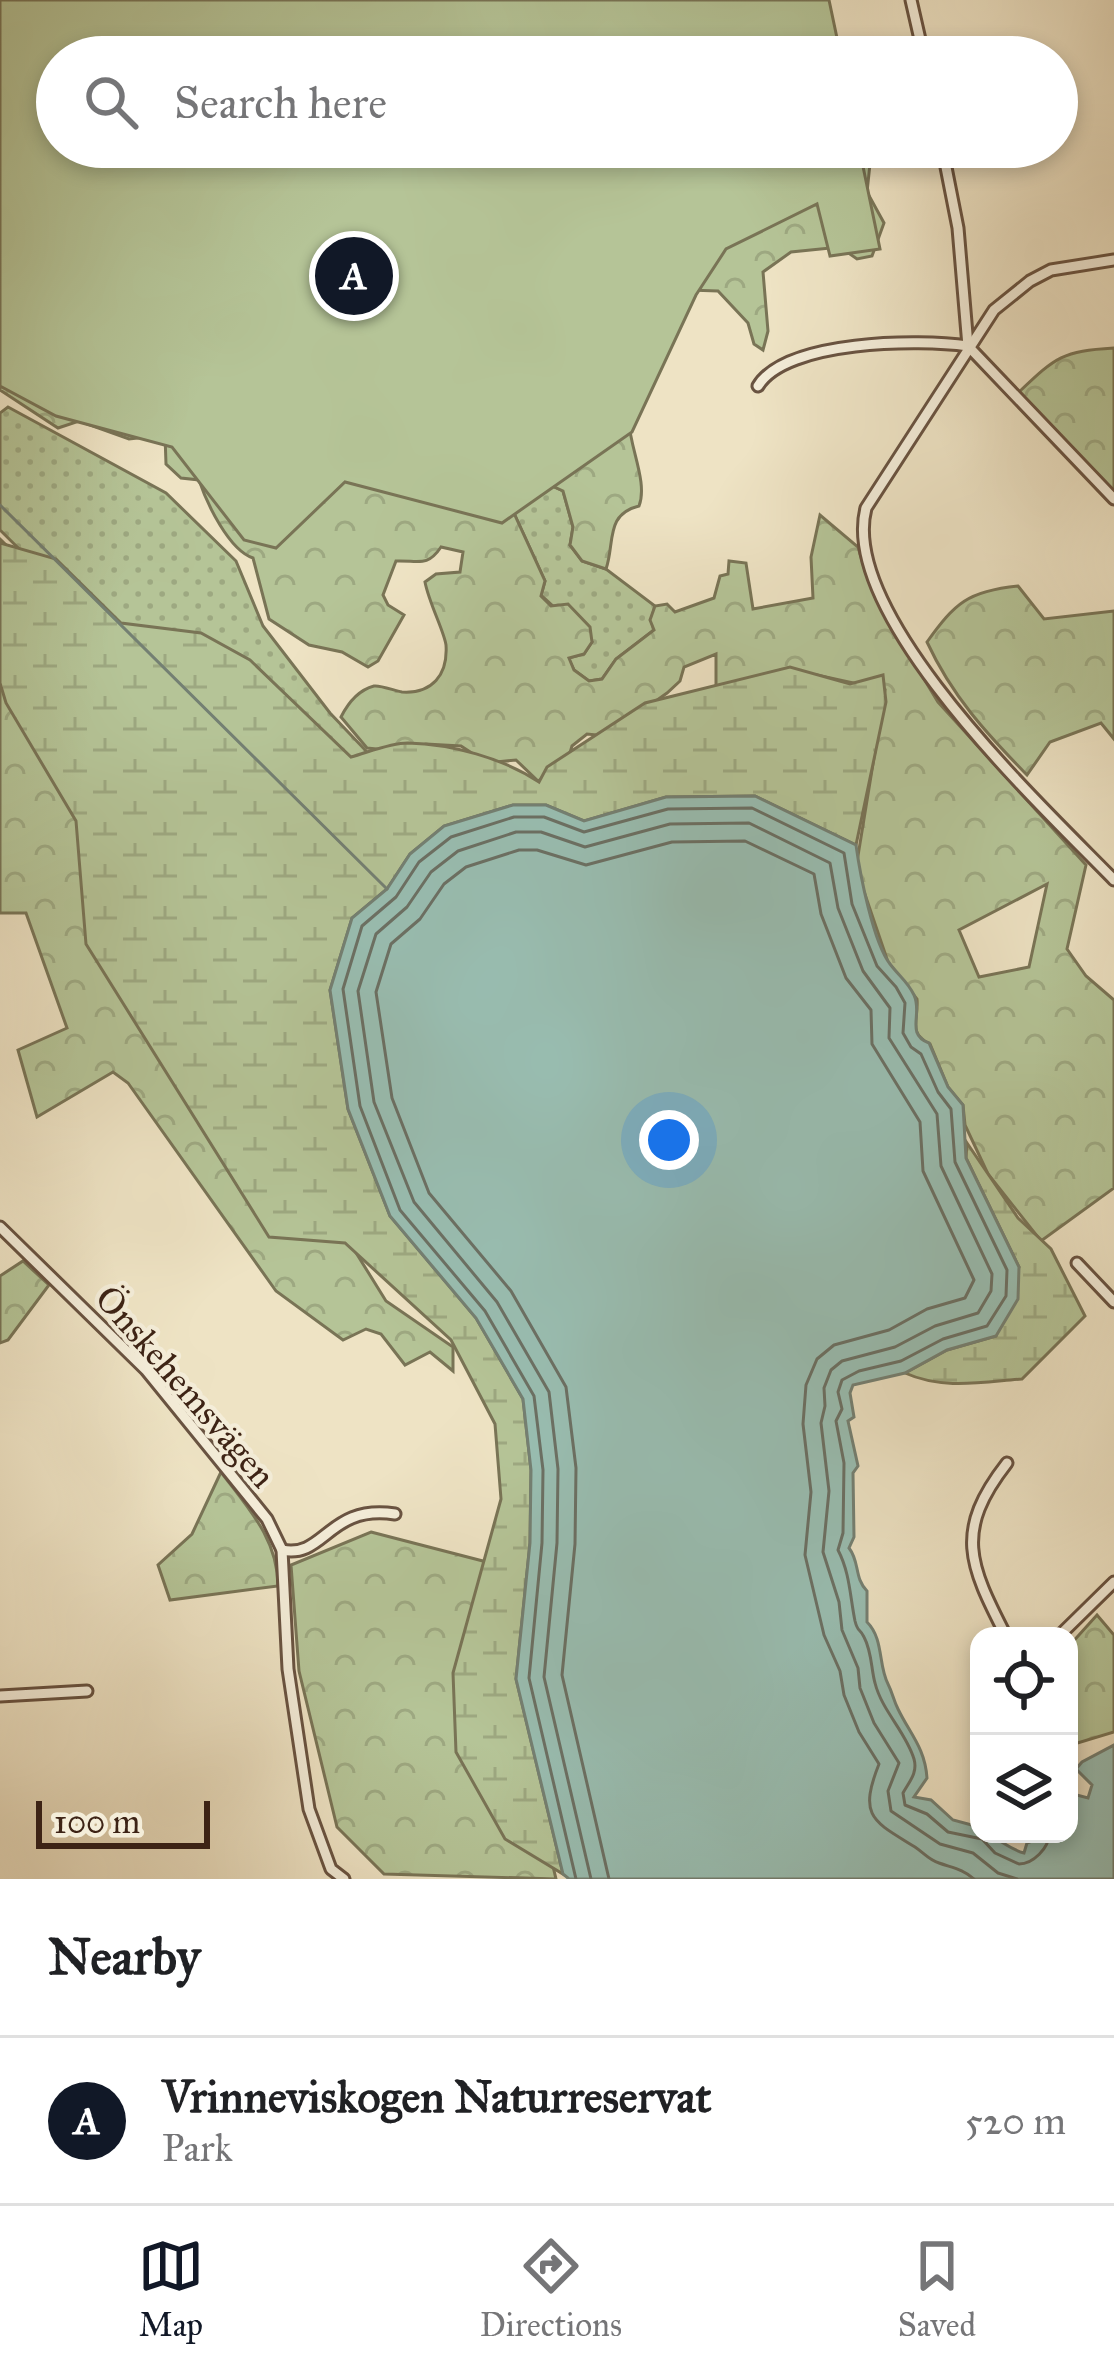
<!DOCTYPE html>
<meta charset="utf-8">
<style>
:root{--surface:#fff;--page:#f6f6f6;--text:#202124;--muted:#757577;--line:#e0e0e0;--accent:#111827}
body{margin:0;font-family:"IM FELL Great Primer",serif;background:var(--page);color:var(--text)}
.controls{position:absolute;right:36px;bottom:36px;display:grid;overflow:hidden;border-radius:24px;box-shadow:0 6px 18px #0003}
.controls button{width:108px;height:108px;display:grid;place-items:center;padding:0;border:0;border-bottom:3px solid var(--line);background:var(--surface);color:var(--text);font:60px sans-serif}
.scale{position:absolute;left:36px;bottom:30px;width:174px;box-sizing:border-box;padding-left:12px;border:6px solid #3d2315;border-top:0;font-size:33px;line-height:42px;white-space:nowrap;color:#3d2315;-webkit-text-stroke:9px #f4edd9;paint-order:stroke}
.you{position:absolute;left:669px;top:1140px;width:42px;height:42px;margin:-30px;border:9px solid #fff;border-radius:50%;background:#1a73e8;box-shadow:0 0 0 18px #1a73e833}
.badge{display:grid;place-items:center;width:78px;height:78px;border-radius:50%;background:var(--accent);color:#fff;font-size:39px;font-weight:700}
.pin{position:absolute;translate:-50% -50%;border:6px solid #fff;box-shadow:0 3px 12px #0006}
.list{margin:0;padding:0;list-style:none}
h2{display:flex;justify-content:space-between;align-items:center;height:156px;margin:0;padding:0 48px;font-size:51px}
h2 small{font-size:39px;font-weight:400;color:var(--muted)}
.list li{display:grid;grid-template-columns:78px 1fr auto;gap:36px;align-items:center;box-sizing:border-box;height:168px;padding:0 48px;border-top:3px solid var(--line)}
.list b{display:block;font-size:45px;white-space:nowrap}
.list p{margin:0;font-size:39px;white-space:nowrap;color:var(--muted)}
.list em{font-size:39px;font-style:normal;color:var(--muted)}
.icon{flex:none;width:66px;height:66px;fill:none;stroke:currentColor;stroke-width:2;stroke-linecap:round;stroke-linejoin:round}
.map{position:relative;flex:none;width:1114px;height:1879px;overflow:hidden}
.search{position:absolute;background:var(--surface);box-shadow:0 6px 18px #0003;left:36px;right:36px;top:36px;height:132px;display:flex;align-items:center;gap:30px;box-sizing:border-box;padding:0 42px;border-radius:66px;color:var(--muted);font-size:45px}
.sheet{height:324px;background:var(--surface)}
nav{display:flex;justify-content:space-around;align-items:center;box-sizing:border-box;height:168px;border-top:3px solid var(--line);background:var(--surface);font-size:33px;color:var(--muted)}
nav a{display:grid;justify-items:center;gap:6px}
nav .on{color:var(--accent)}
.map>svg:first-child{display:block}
.grass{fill:url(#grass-dots);stroke:#797456;stroke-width:3}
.forest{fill:url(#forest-crowns);stroke:#797456;stroke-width:3;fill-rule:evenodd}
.wetland{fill:url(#wetland-marsh);stroke:#797456;stroke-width:3}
.park{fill:#b5c497;stroke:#797456;stroke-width:3}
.water{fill:#99beb2;stroke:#748073;stroke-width:3}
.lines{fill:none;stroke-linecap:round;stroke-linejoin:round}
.shore{stroke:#6b7064;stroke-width:3}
.stream{stroke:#748073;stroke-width:3}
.street-casing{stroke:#695341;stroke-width:15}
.street{stroke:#f4edd9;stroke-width:9}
.labels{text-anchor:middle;stroke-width:9;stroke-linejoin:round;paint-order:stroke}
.street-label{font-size:36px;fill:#3d2315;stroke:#f4edd9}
</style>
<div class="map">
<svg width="1114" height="1879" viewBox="0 0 1114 1879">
<defs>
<pattern id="grass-dots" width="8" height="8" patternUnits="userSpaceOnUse" patternTransform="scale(3)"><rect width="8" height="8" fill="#b5c497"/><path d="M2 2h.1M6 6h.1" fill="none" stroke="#9da881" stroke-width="1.8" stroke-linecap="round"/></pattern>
<pattern id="forest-crowns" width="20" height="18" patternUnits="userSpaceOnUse" patternTransform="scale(3)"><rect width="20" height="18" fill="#b5c497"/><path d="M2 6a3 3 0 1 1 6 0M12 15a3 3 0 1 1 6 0" fill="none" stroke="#9da881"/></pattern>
<pattern id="wetland-marsh" width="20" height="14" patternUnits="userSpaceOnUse" patternTransform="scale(3)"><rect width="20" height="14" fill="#b5c497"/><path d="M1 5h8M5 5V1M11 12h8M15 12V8" fill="none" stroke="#9da881"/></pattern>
</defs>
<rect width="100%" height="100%" fill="#eee3c4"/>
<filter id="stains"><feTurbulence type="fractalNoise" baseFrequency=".00167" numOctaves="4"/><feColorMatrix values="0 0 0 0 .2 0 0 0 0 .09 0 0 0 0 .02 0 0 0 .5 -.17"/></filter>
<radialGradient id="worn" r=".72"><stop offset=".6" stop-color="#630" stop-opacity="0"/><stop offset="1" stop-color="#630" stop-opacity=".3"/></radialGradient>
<!-- grass -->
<g class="grass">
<polygon points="8,407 166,493 236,561 263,626 330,713 369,754 308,835 0,530 0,413"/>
<polygon points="550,485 563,491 573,527 570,545 582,561 606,569 655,606 651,620 654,630 616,659 602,679 589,681 574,670 568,658 584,654 592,642 541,595 545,581 513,511"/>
</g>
<!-- forest -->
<g class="forest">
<path d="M 0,0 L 57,57 L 57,147 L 862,147 L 870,164 L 867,192 L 884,223 L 872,256 L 857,259 L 840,247 L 791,252 L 763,272 L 768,331 L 763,350 L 754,344 L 748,323 L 718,291 L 689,290 L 629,422 C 630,448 648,483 639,506 C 605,514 615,543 606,569 L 582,561 L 570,545 L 573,527 L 563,491 L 550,485 L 513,511 L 545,581 L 541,596 L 551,606 L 568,604 L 590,627 L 592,642 L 584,654 L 569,658 L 574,670 L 589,681 L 602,679 L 616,659 L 654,630 L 650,620 L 655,606 L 667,604 L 675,612 L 714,598 L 720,576 L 728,574 L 729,561 L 746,563 L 753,609 L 813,598 L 811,557 L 820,515 L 858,547 L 866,574 L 895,631 L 938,702 L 1086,865 L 1067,949 L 1086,976 L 1114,1000 L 1114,1188 L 1041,1241 L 988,1174 L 965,1125 L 963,1105 L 948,1087 L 930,1044 C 907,1034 919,1018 917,999 L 888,962 L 856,868 L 885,690 L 817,675 L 716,691 L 716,654 L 684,667 L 680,681 L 667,693 L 607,736 L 587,734 L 572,746 L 567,763 L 538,781 L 516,760 L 487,763 L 461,746 L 426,744 L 396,751 L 367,748 L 341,717 C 348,703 359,690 374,686 C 381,685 395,691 402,692 C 432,694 448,675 446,645 C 444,631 429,603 425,582 L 436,574 L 460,572 L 463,552 L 441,547 C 427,568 418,560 396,561 L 383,595 L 388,605 L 404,615 L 378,661 L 368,667 L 342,652 L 309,645 L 269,619 L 253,558 C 229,550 207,504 199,480 L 181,478 L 166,464 L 165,435 L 129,439 L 79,421 L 58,428 L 0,390 ZM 1047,884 L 1029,967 L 979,977 L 959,930 Z"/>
<path d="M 1114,348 L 1114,492 L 1019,392 C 1056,357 1062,351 1114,348 Z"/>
<polygon points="0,539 306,837 327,1206 386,1301 453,1347 453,1371 430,1352 405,1365 381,1334 366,1329 343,1340 276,1291 128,1083 113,1072 37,1117 18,1050 67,1028 26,913 0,913"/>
<path d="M 1018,586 L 1044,619 L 1114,611 L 1114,739 L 1101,723 L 1050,742 L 1027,775 C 986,733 952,696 927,642 C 955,603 968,591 1018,586 Z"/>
<polygon points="23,1261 49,1285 8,1340 0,1343 0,1276"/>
<path d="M 221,1472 C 248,1508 278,1539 278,1586 L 170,1600 L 158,1565 L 192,1534 Z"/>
<polygon points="371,1532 506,1567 508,1675 556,1879 384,1874 337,1827 299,1671 291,1565"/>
<polygon points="1097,1615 1114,1635 1114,1732 1071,1745 1069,1646"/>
</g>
<!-- wetland -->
<g class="wetland">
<path d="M 0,543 L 56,559 L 121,623 L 201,633 L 250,660 L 351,757 C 369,752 390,743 408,743 C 451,744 503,758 539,782 L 547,767 L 645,703 L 790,667 L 850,684 L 883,675 L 886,702 L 856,845 L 755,796 L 666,797 L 584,821 L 546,805 L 513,805 L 444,826 L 410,854 L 387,889 L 352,918 L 330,990 L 348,1109 L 390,1216 L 476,1318 L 523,1399 L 531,1470 L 530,1543 L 516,1679 L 563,1874 L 505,1839 L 456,1752 L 453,1673 L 501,1499 L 495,1424 L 451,1340 L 345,1243 L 269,1237 L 86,944 L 76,821 L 6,703 L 0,683 Z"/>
<path d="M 967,1143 L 1018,1218 L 1051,1249 L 1085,1316 L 1022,1379 C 982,1382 943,1390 905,1373 L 947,1350 L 996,1336 L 1019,1267 L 966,1158 Z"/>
</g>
<!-- park -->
<polygon class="park" points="0,0 829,0 841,57 57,57 57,147 859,147 880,249 830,256 817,204 726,249 696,295 632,432 502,523 345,482 276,548 244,540 172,447 56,416 0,386"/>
<!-- water -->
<path class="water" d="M 755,796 L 856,845 C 860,874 873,942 890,964 C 899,976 908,982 914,995 C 923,1014 905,1034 929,1043 L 948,1087 L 963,1105 L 966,1158 L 1019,1267 L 1018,1299 L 996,1336 L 947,1350 L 905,1373 L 853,1385 L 850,1393 L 854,1417 L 848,1421 L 858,1466 L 853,1473 L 854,1537 L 849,1548 C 860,1562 854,1578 867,1591 L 867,1622 C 884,1639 878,1665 888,1684 C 893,1694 893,1699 898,1709 C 910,1734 925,1748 927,1778 L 914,1797 L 931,1800 L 953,1820 L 979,1827 L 979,1834 C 996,1834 1007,1849 1024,1853 L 1027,1843 L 1050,1834 L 1069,1834 L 1069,1793 L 1088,1798 L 1092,1785 L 1076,1769 L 1082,1762 L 1114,1745 L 1114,1879 L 569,1879 L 563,1874 L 516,1679 L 530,1543 L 531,1470 L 523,1399 L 476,1318 L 390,1216 L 348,1109 L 330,990 L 352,918 L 387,889 L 410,854 L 444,826 L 513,805 L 546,805 L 584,821 L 666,797 Z"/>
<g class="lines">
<!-- shore -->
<g class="shore">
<path d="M 576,1879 L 529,1678 L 542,1543 L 543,1470 L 534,1396 L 485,1311 L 400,1210 L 360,1106 L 343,989 L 362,926 L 396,897 L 419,862 L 451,837 L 514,817 L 544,817 L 584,832 L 668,809 L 752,808 L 844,853 L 852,904 L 877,966 L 896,987 L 905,1003 L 903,1033 L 911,1047 L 921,1054 L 938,1092 L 951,1109 L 955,1162 L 1007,1270 L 1006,1296 L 987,1326 L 943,1339 L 901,1361 L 859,1371 L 842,1380 L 838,1392 L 842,1409 L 836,1421 L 844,1463 L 843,1533 L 838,1550 C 850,1573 850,1597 855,1621 C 858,1633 859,1627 864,1637 C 872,1652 871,1669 875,1683 C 882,1711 906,1732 914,1759 C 918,1773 909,1782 903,1793 L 905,1805 L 927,1814 L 948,1832 L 982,1839 L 995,1853 L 1019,1864 C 1033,1864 1049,1848 1049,1834"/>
<polyline points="591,1879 544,1677 557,1543 558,1469 549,1392 497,1302 414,1202 374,1102 358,991 376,934 407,907 431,872 458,851 516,832 541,832 585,847 670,824 749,823 830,863 838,908 863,971 890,1008 889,1038 937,1114 941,1166 992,1274 991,1291 978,1313 935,1326 895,1347 842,1361 831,1370 824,1388 825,1406 821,1423 829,1491 823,1552 839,1602 842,1630 858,1668 860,1688 874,1723 899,1763 888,1791 891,1811 940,1844 973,1853 998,1873 1017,1879"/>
<path d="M 609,1879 L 562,1675 L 575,1544 L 576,1468 L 566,1387 L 511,1291 L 429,1193 L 392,1098 L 376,992 L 391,944 L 420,919 L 444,884 L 466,867 L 519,850 L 537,850 L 586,865 L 672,842 L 745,841 L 814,874 L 821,914 L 846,978 L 871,1010 L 872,1044 L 920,1122 L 923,1171 L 974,1280 L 965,1298 L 927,1309 L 889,1330 L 834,1345 L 817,1359 L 806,1385 L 803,1424 L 811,1492 L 805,1555 L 824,1635 L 840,1671 L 844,1695 L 859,1732 L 879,1764 C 858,1817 873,1821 915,1847 C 924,1853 929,1860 939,1863 C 953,1868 963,1869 974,1879"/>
</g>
<!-- stream -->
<polyline class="stream" points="0,505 387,889"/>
<!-- street casing -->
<g class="street-casing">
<g id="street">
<polyline points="911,0 924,57"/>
<polyline points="942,147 958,228 968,346 1114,499"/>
<path d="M 1114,260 L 1051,270 L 1030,281 L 994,310 L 866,508 C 838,616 1044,808 1114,880"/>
<path d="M 758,386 C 786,340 919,339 968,346"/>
<polyline points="0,1227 146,1370 267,1519 282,1550 288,1669 309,1809 331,1869 344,1879"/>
<polyline points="1077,1263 1114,1302"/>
<path d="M 282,1550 C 325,1559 328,1504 395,1514"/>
<path d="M 1006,1636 C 969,1564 954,1531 1007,1463"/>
<polyline points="1059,1636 1114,1582"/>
<polyline points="0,1696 87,1691"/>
</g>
</g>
<!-- street -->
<use href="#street" class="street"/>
</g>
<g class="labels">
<!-- street labels -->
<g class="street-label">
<text transform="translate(186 1386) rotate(49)" y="13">Önskehemsvägen</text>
</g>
</g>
<rect width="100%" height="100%" filter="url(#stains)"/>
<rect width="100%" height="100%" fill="url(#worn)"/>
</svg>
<div class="controls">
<button><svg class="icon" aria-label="locate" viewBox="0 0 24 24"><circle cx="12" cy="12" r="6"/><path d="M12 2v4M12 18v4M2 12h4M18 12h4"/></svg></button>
<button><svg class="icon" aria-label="layers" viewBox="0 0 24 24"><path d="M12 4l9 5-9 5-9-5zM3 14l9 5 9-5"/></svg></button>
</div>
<div class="scale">100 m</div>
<div class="you"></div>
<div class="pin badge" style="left:354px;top:276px">A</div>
<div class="search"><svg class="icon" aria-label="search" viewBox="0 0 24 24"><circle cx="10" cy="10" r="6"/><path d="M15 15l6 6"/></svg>Search here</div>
</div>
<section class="sheet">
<h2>Nearby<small></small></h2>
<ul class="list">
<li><span class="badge">A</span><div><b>Vrinneviskogen Naturreservat</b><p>Park</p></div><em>520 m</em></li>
</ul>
</section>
<nav>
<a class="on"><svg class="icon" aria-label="map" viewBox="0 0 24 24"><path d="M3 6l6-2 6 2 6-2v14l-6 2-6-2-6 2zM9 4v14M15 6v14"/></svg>Map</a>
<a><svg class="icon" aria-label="directions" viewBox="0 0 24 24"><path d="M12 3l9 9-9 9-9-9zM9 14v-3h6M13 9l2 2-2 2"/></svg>Directions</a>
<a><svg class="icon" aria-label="saved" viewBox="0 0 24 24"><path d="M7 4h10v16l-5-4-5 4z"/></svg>Saved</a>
</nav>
